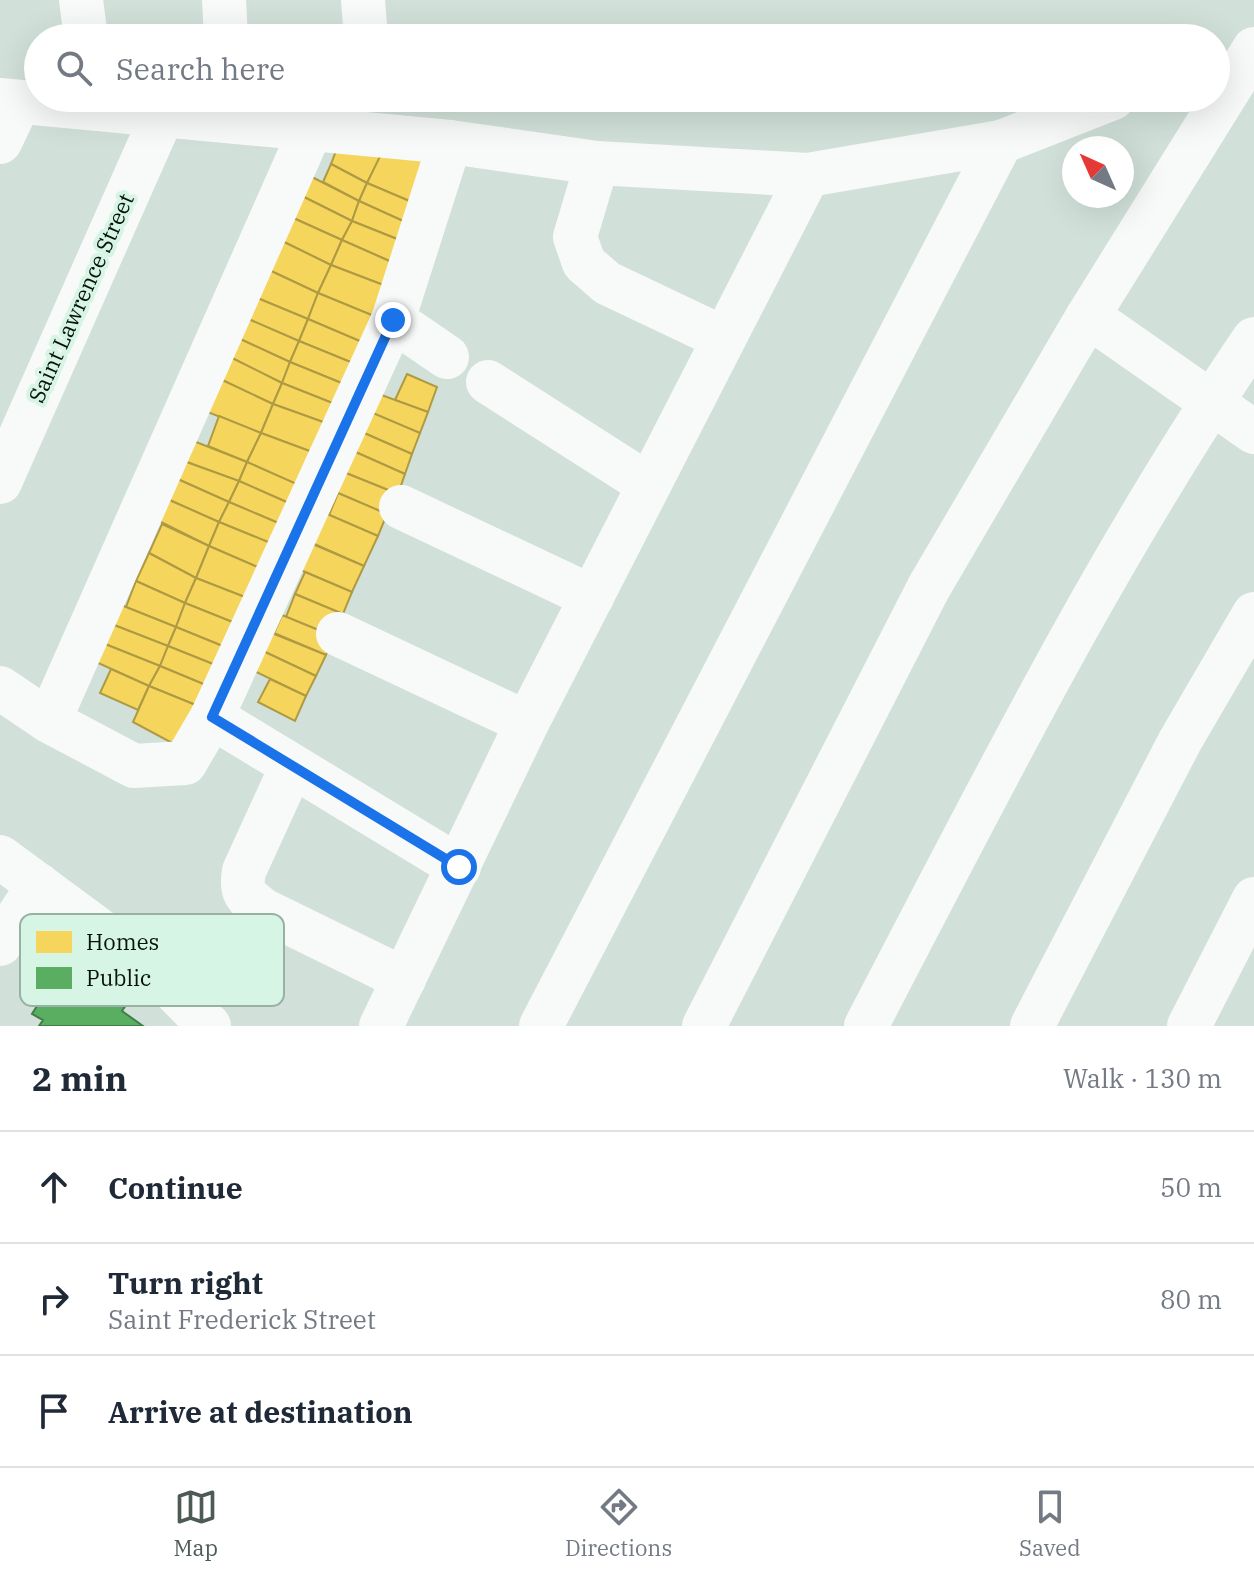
<!DOCTYPE html>
<meta charset="utf-8">
<style>
:root{--surface:#fff;--page:#f6f6f7;--text:#1f2937;--muted:#747a83;--line:#e0e1e3;--accent:#4e5a54}
body{margin:0;font-family:"IBM Plex Serif",serif;background:var(--page);color:var(--text)}
.compass{position:absolute;left:1062px;top:136px;width:72px;height:72px;border-radius:50%;background:var(--surface);box-shadow:0 8px 32px #0002;rotate:315deg}
.stop{position:absolute;width:24px;height:24px;margin:-18px;border:6px solid #1a73e8;border-radius:50%;background:#fff}
.stop.end{background:#1a73e8;border-color:#fff;box-shadow:0 2px 8px #0008}
.list{margin:0;padding:0;list-style:none}
h2{display:flex;justify-content:space-between;align-items:center;height:104px;margin:0;padding:0 32px;font-size:34px}
h2 small{font-size:26px;font-weight:400;color:var(--muted)}
.list li{display:grid;grid-template-columns:52px 1fr auto;gap:24px;align-items:center;box-sizing:border-box;height:112px;padding:0 32px;border-top:2px solid var(--line)}
.list b{display:block;font-size:30px;white-space:nowrap}
.list p{margin:0;font-size:26px;white-space:nowrap;color:var(--muted)}
.list em{font-size:26px;font-style:normal;color:var(--muted)}
.icon{flex:none;width:44px;height:44px;fill:none;stroke:currentColor;stroke-width:2;stroke-linecap:round;stroke-linejoin:round}
.map{position:relative;flex:none;width:1254px;height:1026px;overflow:hidden}
.search{position:absolute;background:var(--surface);box-shadow:0 8px 32px #0002;left:24px;right:24px;top:24px;height:88px;display:flex;align-items:center;gap:20px;box-sizing:border-box;padding:0 28px;border-radius:44px;color:var(--muted);font-size:30px}
.sheet{height:440px;background:var(--surface)}
nav{display:flex;justify-content:space-around;align-items:center;box-sizing:border-box;height:112px;border-top:2px solid var(--line);background:var(--surface);font-size:22px;color:var(--muted)}
nav a{display:grid;justify-items:center;gap:4px}
nav .on{color:var(--accent)}
.map>svg:first-child{display:block}
.homes{fill:#f6d55c;stroke:#af9a44;stroke-width:2}
.public{fill:#5aae61;stroke:#417f48;stroke-width:2}
.lines{fill:none;stroke-linecap:round;stroke-linejoin:round}
.minor{stroke:#f8faf9;stroke-width:44}
.route{stroke:#1a73e8;stroke-width:10}
.labels{text-anchor:middle;stroke-width:8;stroke-linejoin:round;paint-order:stroke}
.street-label{font-size:22px;fill:#08120d;stroke:#d7f5e5}
.key{fill:#d7f5e5;stroke:#99b1a4;stroke-width:2}
.key-label{font-size:22px;fill:#08120d}
</style>
<div class="map">
<svg width="1254" height="1026" viewBox="0 0 1254 1026">
<rect width="100%" height="100%" fill="#d1e1d9"/>
<!-- homes -->
<g class="homes">
<polygon points="341,138 383,152 367,183 331,164"/>
<polygon points="385,146 439,166 419,205 367,183"/>
<polygon points="331,164 367,183 359,201 323,182"/>
<polygon points="308,175 359,201 352,221 298,194"/>
<polygon points="367,183 419,205 412,225 359,201"/>
<polygon points="298,194 352,221 342,240 289,216"/>
<polygon points="359,201 412,225 405,242 352,221"/>
<polygon points="291,217 342,240 331,265 282,241"/>
<polygon points="352,221 407,243 399,265 342,240"/>
<polygon points="342,240 396,264 386,286 331,265"/>
<polygon points="282,241 331,265 318,293 269,270"/>
<polygon points="331,265 386,286 374,316 318,293"/>
<polygon points="269,270 318,293 308,319 257,298"/>
<polygon points="318,293 374,316 362,342 308,319"/>
<polygon points="255,297 308,319 299,341 246,318"/>
<polygon points="246,318 299,341 290,362 238,338"/>
<polygon points="308,319 362,342 353,363 299,341"/>
<polygon points="238,338 290,362 282,383 230,357"/>
<polygon points="299,341 353,363 344,384 290,362"/>
<polygon points="230,357 282,383 273,404 220,379"/>
<polygon points="290,362 344,384 335,404 282,383"/>
<polygon points="407,374 437,387 428,412 395,400"/>
<polygon points="220,379 273,404 261,433 205,411"/>
<polygon points="282,383 335,404 326,423 273,404"/>
<polygon points="376,393 428,412 420,433 368,412"/>
<polygon points="273,404 326,423 315,453 261,433"/>
<polygon points="373,413 420,433 412,454 364,433"/>
<polygon points="219,416 261,433 247,462 208,446"/>
<polygon points="261,433 315,453 302,487 247,462"/>
<polygon points="364,433 412,454 405,474 351,450"/>
<polygon points="191,440 247,462 239,481 181,460"/>
<polygon points="351,450 405,474 398,494 341,471"/>
<polygon points="181,460 239,481 229,502 173,477"/>
<polygon points="247,462 299,485 291,504 239,481"/>
<polygon points="341,471 398,494 387,514 331,490"/>
<polygon points="173,477 229,502 219,522 163,497"/>
<polygon points="239,481 291,504 283,525 229,502"/>
<polygon points="338,493 387,514 378,536 329,515"/>
<polygon points="167,499 219,522 209,546 157,520"/>
<polygon points="229,502 283,525 273,544 219,522"/>
<polygon points="325,513 378,536 364,566 312,543"/>
<polygon points="219,522 273,544 262,569 209,546"/>
<polygon points="162,524 209,546 196,578 149,553"/>
<polygon points="308,542 364,566 352,592 296,568"/>
<polygon points="209,546 262,569 250,599 196,578"/>
<polygon points="149,553 196,578 185,603 136,581"/>
<polygon points="305,572 352,592 343,614 295,594"/>
<polygon points="196,578 250,599 240,625 185,603"/>
<polygon points="136,581 185,603 176,627 126,607"/>
<polygon points="295,594 343,614 333,636 286,617"/>
<polygon points="185,603 240,625 230,649 176,627"/>
<polygon points="121,605 176,627 168,646 114,625"/>
<polygon points="282,615 333,636 326,655 274,633"/>
<polygon points="114,625 168,646 160,666 105,644"/>
<polygon points="176,627 230,649 223,668 168,646"/>
<polygon points="272,633 326,655 316,676 263,651"/>
<polygon points="105,644 160,666 149,686 96,662"/>
<polygon points="168,646 223,668 213,688 160,666"/>
<polygon points="263,651 316,676 306,696 254,671"/>
<polygon points="160,666 213,688 203,708 149,686"/>
<polygon points="111,669 149,686 138,710 100,693"/>
<polygon points="270,679 306,696 295,721 258,702"/>
<polygon points="149,686 203,708 174,744 133,722"/>
</g>
<!-- public -->
<polygon class="public" points="95,973 125,994 120,1001 126,1005 122,1011 143,1026 39,1026 43,1020 32,1014 49,987 58,989 69,974 86,985"/>
<g class="lines">
<!-- minor -->
<g class="minor">
<polyline points="81,0 86,38"/>
<polyline points="224,0 226,38"/>
<polyline points="363,0 366,38"/>
<polyline points="0,100 450,142 597,163 808,175 1001,142 1113,98"/>
<polyline points="0,142 19,102"/>
<polyline points="597,163 575,237 584,263 607,283 723,338"/>
<polyline points="1088,316 1254,432"/>
<polyline points="393,320 447,357"/>
<polyline points="488,382 649,485"/>
<polyline points="0,482 163,114"/>
<polyline points="401,507 592,597"/>
<polyline points="338,634 527,723"/>
<polyline points="0,688 49,721 134,766 185,763 212,717 393,320 450,142"/>
<polyline points="212,717 459,867"/>
<polyline points="49,721 311,129"/>
<path d="M 292,766 L 244,871 C 240,893 246,897 263,910 L 404,979"/>
<polyline points="0,857 156,972 209,1026"/>
<polyline points="0,944 39,885"/>
<polyline points="381,1026 527,723 808,175"/>
<polyline points="541,1026 1001,142"/>
<polyline points="704,1026 929,587 1088,316 1254,49"/>
<path d="M 866,1026 C 988,793 1105,557 1254,339"/>
<polyline points="1032,1026 1180,741 1254,614"/>
<polyline points="1189,1026 1254,899"/>
</g>
</g>
<g class="lines">
<!-- route -->
<polyline class="route" points="393,320 212,717 459,867"/>
</g>
<g class="labels">
<!-- street labels -->
<g class="street-label">
<text transform="translate(81 298) rotate(-66)" y="8">Saint Lawrence Street</text>
</g>
</g>
<!-- legend -->
<rect x="20" y="914" width="264" height="92" rx="12" class="key"/>
<rect x="36" y="931" width="36" height="22" fill="#f6d55c"/>
<rect x="36" y="967" width="36" height="22" fill="#5aae61"/>
<g class="key-label">
<text x="86" y="950">Homes</text>
<text x="86" y="986">Public</text>
</g>
</svg>
<svg class="compass" viewBox="-18 -18 36 36"><path d="M0-13l5 13h-10z" fill="#e53935"/><path d="M0 13l5-13h-10z" fill="#747a83"/></svg>
<div class="stop" style="left:459px;top:867px"></div>
<div class="stop end" style="left:393px;top:320px"></div>
<div class="search"><svg class="icon" aria-label="search" viewBox="0 0 24 24"><circle cx="10" cy="10" r="6"/><path d="M15 15l6 6"/></svg>Search here</div>
</div>
<section class="sheet">
<h2>2 min<small>Walk · 130 m</small></h2>
<ul class="list">
<li><svg class="icon" aria-label="ahead" viewBox="0 0 24 24"><path d="M12 20V5M6 11l6-6 6 6"/></svg><div><b>Continue</b></div><em>50 m</em></li>
<li><svg class="icon" aria-label="right" viewBox="0 0 24 24"><path d="M7 20v-9h11M14 6l5 5-5 5"/></svg><div><b>Turn right</b><p>Saint Frederick Street</p></div><em>80 m</em></li>
<li><svg class="icon" aria-label="arrive" viewBox="0 0 24 24"><path d="M6 21V4h12l-3 4 3 4H6"/></svg><div><b>Arrive at destination</b></div></li>
</ul>
</section>
<nav>
<a class="on"><svg class="icon" aria-label="map" viewBox="0 0 24 24"><path d="M3 6l6-2 6 2 6-2v14l-6 2-6-2-6 2zM9 4v14M15 6v14"/></svg>Map</a>
<a><svg class="icon" aria-label="directions" viewBox="0 0 24 24"><path d="M12 3l9 9-9 9-9-9zM9 14v-3h6M13 9l2 2-2 2"/></svg>Directions</a>
<a><svg class="icon" aria-label="saved" viewBox="0 0 24 24"><path d="M7 4h10v16l-5-4-5 4z"/></svg>Saved</a>
</nav>
